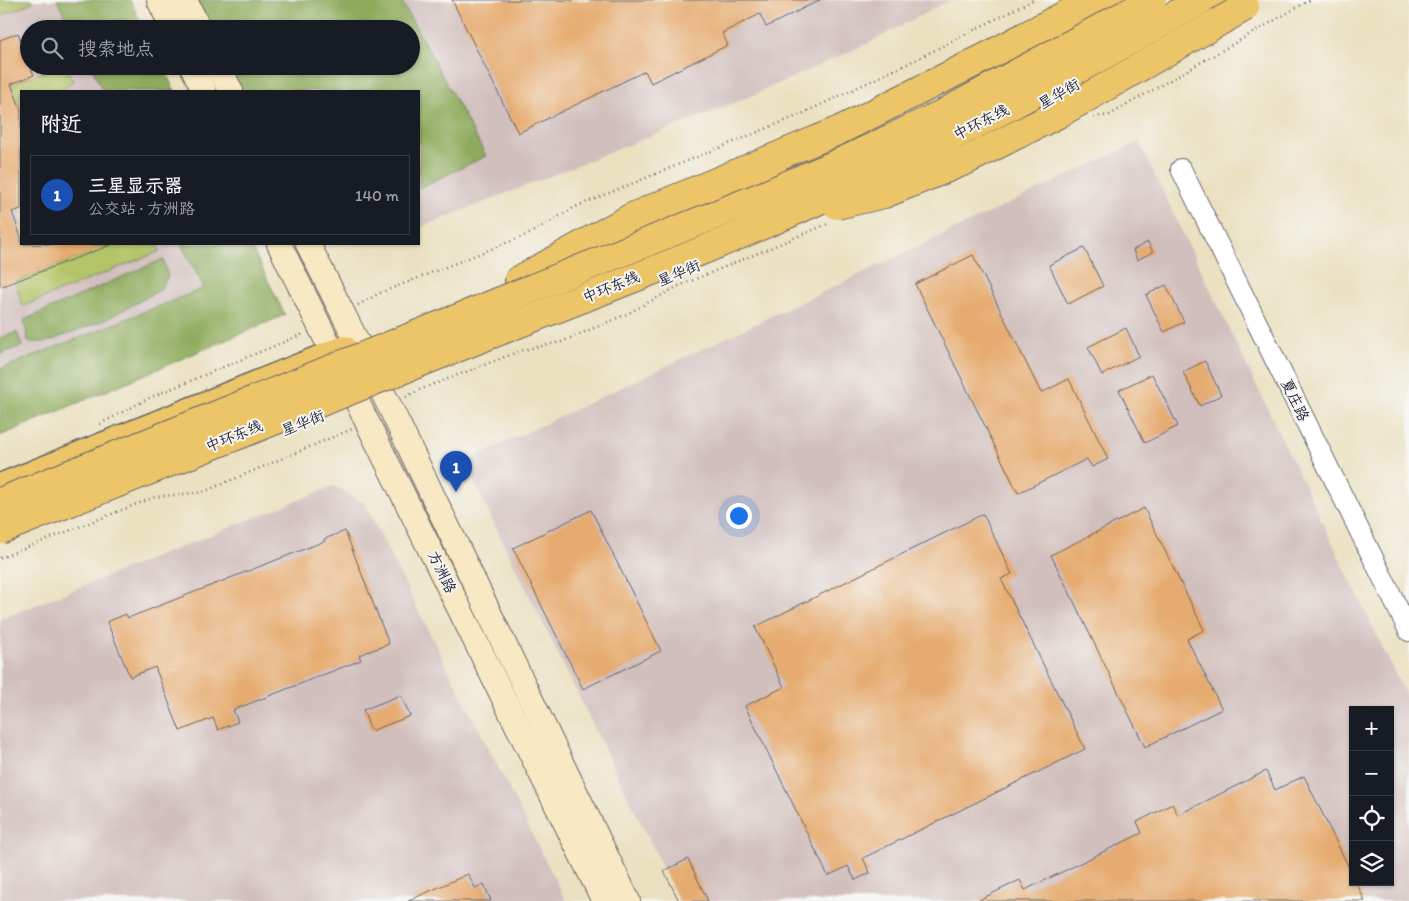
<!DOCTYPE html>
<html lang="zh">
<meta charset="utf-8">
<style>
:root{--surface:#171b24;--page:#20242c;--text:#f1f3f6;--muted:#9ea1a6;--line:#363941;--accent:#db2777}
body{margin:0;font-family:Itim,"LXGW WenKai TC",sans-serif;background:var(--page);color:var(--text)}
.controls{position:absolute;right:15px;bottom:15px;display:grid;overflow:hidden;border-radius:0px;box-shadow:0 1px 4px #0004}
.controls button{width:45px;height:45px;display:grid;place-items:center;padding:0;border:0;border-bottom:1px solid var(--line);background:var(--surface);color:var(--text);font:25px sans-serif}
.you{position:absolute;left:738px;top:515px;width:18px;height:18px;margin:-12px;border:4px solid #fff;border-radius:50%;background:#1a73e8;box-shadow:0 0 0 8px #1a73e833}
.badge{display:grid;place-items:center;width:32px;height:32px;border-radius:50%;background:var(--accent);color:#fff;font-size:16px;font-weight:700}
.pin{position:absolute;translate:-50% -41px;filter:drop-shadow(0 1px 2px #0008)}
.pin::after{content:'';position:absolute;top:26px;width:18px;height:15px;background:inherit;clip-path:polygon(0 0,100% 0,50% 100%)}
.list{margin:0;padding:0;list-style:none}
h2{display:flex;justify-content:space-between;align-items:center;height:65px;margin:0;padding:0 20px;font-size:21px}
h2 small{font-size:16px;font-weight:400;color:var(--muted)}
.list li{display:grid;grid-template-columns:32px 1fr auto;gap:15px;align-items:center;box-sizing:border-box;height:80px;margin:0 10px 10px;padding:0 10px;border:1px solid var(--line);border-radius:0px}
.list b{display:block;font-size:19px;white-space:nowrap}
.list p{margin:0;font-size:16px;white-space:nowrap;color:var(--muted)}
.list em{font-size:16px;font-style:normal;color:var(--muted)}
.icon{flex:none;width:28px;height:28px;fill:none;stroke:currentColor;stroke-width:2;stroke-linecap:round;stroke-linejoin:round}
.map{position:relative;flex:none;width:1409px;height:901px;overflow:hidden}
.search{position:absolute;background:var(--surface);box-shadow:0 1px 4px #0004;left:20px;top:20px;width:400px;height:55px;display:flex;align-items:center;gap:12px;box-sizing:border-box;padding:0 18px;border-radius:28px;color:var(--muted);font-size:19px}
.panel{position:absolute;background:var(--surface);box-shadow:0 1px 4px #0004;left:20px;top:90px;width:400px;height:155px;border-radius:0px}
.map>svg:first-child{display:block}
.industrial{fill:#d1bfbd;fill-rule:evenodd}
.green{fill:#b3c467;stroke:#6a7351}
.forest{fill:#8eaa5c;stroke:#58664c}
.building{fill:#e6ab70}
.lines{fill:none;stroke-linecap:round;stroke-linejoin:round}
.tertiary-casing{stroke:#68656a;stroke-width:22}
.secondary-casing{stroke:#68656a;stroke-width:26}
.primary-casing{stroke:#68656a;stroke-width:29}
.trunk-casing{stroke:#68656a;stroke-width:30}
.path{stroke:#68656a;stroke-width:2.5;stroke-dasharray:1 4;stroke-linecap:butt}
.tertiary{stroke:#fff;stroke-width:20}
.secondary{stroke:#f8e8c3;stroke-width:24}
.primary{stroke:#edc569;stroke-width:26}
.trunk{stroke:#edc569;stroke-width:28}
.trunk-bridge-casing{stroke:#68656a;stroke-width:30;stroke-linecap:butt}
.trunk-bridge{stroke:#edc569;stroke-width:28}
.labels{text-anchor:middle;stroke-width:4;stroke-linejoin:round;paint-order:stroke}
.street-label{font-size:15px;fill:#22223b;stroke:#f6f6f2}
</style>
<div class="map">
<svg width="1409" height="901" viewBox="0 0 1409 901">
<rect width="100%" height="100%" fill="#f6f6f2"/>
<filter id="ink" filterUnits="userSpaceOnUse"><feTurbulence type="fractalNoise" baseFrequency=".02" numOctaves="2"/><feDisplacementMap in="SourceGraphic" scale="10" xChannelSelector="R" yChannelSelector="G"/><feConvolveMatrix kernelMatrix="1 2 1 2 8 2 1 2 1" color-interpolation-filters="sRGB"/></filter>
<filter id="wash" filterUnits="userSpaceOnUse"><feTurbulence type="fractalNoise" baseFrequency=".0096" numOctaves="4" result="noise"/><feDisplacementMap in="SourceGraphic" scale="20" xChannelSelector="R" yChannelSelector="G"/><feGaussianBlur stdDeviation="1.12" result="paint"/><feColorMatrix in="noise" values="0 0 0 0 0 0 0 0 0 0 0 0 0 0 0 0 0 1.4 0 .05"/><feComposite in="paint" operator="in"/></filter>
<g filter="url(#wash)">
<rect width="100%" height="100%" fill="#ebe1c1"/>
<!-- industrial -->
<g class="industrial">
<polygon points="0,0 123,0 136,29 29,29 29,66 154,66 166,91 21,91 21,244 240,244 263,293 0,393"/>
<polygon points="224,0 950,0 871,42 749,97 419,228 419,91 411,66 411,29"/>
<path d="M 1139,142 L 1409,702 L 1409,901 L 679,901 L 464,462 ZM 1353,710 L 1390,710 L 1390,882 L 1353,882 Z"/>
<polygon points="334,486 364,503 566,901 0,901 0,619"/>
</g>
<!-- green -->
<g class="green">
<polygon points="0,0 32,0 33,2 0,16"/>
<polygon points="42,66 65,66 73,81 60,91 21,91 21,110 11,84 44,72"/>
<polygon points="92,244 156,244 160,251 23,306 15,282 94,251"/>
</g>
<!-- forest -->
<g class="forest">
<polygon points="57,0 130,0 144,29 71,29"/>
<polygon points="193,0 401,0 486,156 419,188 419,91 241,91 228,66 411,66 411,29 208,29"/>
<polygon points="91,66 162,66 175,91 103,91"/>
<polygon points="181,244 250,244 285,315 0,436 0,369 204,288"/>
<polygon points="163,259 168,276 160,290 105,320 47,342 28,342 24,320"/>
<polygon points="17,332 22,346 0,354 0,338"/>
</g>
<g id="blocks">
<!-- building -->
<g class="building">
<polygon points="452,0 820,0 766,27 760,14 722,33 728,45 651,83 645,71 518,133"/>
<polygon points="18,33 29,62 29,66 30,66 34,75 11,84 21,110 21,209 12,212 21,237 21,244 111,245 0,287 0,40"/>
<polygon points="1148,242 1153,252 1137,260 1133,250"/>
<polygon points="1084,248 1103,286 1068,304 1049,265"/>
<polygon points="973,255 1041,393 1069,379 1108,459 1092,467 1087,459 1018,493 915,284"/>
<polygon points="1166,285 1184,322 1164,332 1146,295"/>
<polygon points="1126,328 1139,356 1102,375 1088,347"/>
<polygon points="1205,361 1221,395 1200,406 1183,372"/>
<polygon points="1152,374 1178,426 1145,443 1119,390"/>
<polygon points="1144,508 1204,630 1187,639 1222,709 1145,747 1051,555"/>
<polygon points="591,510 661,651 583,689 513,548"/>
<polygon points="983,514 1012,574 1001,579 1085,749 863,858 870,873 855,880 848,866 828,876 745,706 784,687 755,627"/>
<polygon points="345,531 389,644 359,655 361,660 233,710 238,722 218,730 213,718 180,731 155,667 130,677 107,622 126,614 128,618 325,541 324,539"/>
<polygon points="401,695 410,716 371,731 363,710"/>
<polygon points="1266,771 1275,790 1304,776 1353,876 1353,882 1356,882 1365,901 977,901 1020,880 1025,890 1142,833 1137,822 1172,804 1178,815"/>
<polygon points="688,859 708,901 679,901 664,871"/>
<polygon points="468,874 475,888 484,884 491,901 408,901"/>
</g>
</g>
</g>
<g filter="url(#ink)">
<use href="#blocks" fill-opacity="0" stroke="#68656a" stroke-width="1"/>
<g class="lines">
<!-- tertiary casing -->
<g class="tertiary-casing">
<polyline id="tertiary" points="1181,169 1409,631"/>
</g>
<!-- secondary casing -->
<g class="secondary-casing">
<g id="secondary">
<polyline points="159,0 173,29"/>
<polyline points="185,0 199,29"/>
<polyline points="192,66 204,91"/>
<polyline points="218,66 231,91"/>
<polyline points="279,244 604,901"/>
<polyline points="308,244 390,407 628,901"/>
</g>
</g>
<!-- primary casing -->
<g class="primary-casing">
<g id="primary">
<polyline points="1075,22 1116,0"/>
<polyline points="1183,24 1225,0"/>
<polyline points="961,150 1042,104"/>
<polyline points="603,245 774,172"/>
<polyline points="0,487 344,349"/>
</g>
</g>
<!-- trunk casing -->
<g class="trunk-casing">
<polyline id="trunk" points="519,280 632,217 840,130 986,57 1093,0"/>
</g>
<!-- path -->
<g class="path">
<polyline points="1094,117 1109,115 1310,0"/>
<polyline points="358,305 380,293 529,234 575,207 797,116 907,64 1033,0"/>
<polyline points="406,397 419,390 523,350 561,342 627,314 679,286 830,223"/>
<polyline points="100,424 149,398 303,334"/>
<polyline points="0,558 155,497 203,492 352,429"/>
</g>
<!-- tertiary -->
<use href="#tertiary" class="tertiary"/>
<!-- secondary -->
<use href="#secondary" class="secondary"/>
<!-- primary -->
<use href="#primary" class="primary"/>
<!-- trunk -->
<use href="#trunk" class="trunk"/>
<!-- trunk-bridge casing -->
<g class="trunk-bridge-casing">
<g id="trunk-bridge">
<polyline points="837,205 884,194 967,160 1058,114 1245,7"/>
<polyline points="0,502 762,196 854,156 942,114 1152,0"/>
<path d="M 0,530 C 166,464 331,398 497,332 C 622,283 748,235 869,177 C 983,123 1092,63 1201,0"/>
</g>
</g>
<!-- trunk-bridge -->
<use href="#trunk-bridge" class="trunk-bridge"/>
</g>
</g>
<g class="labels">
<!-- street labels -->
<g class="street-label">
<text transform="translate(1059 94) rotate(-30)" y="5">星华街</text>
<text transform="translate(981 122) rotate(-27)" y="5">中环东线</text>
<text transform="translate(679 273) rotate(-23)" y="5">星华街</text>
<text transform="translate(611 287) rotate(-22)" y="5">中环东线</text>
<text transform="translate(1295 400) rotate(64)" y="5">夏庄路</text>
<text transform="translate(303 423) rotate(-22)" y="5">星华街</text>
<text transform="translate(234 436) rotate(-22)" y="5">中环东线</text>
<text transform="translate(442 572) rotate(64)" y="5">方洲路</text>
</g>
</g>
</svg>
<div class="controls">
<button>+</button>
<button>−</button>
<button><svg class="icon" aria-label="locate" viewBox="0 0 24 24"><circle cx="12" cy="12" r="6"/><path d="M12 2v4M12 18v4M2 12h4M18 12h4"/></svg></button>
<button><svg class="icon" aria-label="layers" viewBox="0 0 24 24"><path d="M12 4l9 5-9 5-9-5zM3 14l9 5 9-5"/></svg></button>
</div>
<div class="you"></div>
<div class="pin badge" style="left:456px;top:492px;background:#1a4fb4">1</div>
<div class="search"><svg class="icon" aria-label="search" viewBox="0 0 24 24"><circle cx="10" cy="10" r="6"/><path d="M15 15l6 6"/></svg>搜索地点</div>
<section class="panel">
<h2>附近<small></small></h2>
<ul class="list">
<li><span class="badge" style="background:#1a4fb4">1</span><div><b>三星显示器</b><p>公交站 · 方洲路</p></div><em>140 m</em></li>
</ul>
</section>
</div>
